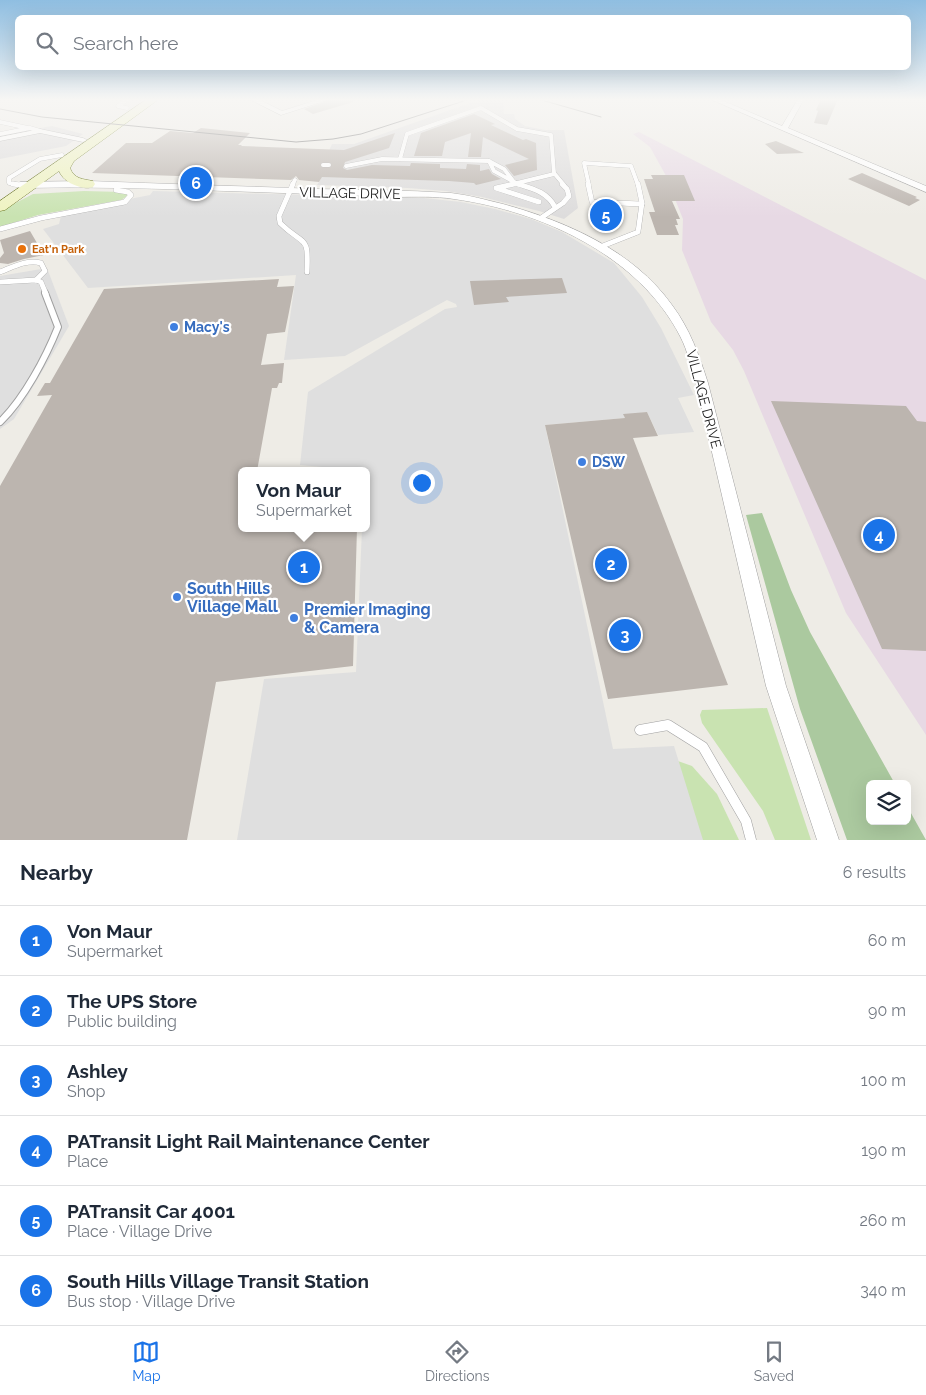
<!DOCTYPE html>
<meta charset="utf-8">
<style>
:root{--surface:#fff;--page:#f6f6f7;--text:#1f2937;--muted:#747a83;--line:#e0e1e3;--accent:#1a73e8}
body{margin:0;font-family:Raleway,sans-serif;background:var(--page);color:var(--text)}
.controls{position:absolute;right:15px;bottom:15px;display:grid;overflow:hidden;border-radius:8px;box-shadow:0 5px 20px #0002}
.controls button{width:45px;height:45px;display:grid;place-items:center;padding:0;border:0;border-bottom:1px solid var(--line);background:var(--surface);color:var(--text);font:25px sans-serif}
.you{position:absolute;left:421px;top:482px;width:18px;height:18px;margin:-12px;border:4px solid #fff;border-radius:50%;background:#1a73e8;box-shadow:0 0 0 8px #1a73e833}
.badge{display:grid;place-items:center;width:32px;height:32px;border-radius:50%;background:var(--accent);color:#fff;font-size:16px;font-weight:700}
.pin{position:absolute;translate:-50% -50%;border:2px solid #fff;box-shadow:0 1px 5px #0006}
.popup{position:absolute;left:238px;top:467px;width:132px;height:65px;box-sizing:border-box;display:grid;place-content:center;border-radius:8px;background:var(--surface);filter:drop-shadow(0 1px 4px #0005);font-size:16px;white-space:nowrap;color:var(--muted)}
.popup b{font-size:19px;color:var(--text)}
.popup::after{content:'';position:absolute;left:50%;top:100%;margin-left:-10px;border:10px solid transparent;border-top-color:var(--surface)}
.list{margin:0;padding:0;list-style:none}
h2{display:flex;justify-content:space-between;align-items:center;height:65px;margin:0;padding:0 20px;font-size:21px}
h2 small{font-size:16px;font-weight:400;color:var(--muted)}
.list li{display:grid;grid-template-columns:32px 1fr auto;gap:15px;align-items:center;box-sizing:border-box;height:70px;padding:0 20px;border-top:1px solid var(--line)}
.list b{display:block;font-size:19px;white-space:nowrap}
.list p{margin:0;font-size:16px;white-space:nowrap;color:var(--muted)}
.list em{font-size:16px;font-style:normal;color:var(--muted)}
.icon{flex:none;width:28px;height:28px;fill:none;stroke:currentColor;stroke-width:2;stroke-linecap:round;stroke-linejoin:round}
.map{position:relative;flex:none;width:926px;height:840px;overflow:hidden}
.search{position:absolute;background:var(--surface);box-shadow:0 5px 20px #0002;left:15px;right:15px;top:15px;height:55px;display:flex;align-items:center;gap:12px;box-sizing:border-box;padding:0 18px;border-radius:8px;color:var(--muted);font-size:19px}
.sheet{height:485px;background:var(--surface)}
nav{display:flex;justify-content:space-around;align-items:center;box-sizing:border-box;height:70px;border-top:1px solid var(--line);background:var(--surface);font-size:14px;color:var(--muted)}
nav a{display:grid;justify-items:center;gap:2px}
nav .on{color:var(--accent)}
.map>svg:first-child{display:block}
.residential{fill:#dddcdc}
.industrial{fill:#e7d9e4}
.grass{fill:#c9e3b1}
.forest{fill:#abc99f}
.parking{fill:#dfdfdf}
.building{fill:#bcb5af}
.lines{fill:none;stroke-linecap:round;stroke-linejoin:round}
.lane-far3-casing{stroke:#a0a0a0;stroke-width:4.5}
.lane-far2-casing{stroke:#a0a0a0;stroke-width:5.5}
.lane-far1-casing{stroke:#a0a0a0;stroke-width:8}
.lane-casing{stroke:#a0a0a0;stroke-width:11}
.street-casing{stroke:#a0a0a0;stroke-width:1}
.secondary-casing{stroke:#5f6b11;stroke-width:1}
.lane-far3{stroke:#fff;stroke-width:4}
.lane-far2{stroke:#fff;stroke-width:5}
.lane-far1{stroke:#fff;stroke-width:6}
.lane{stroke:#fff;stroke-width:10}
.street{fill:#fff;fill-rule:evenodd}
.secondary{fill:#eff3c0;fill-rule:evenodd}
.tram{stroke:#6d6d6d;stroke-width:1}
.food-dot{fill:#e8710a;stroke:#fff;stroke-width:2}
.shop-dot{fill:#3f7fe0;stroke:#fff;stroke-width:2}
.labels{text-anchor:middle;stroke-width:4.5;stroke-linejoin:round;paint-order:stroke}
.far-food-label{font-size:11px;font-weight:bold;fill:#c56008;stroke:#fff;text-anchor:start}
.street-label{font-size:14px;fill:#1f1f1f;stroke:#fff}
.shop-label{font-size:14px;font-weight:bold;fill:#366cbe;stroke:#fff;text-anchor:start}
.near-shop-label{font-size:16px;font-weight:bold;fill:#366cbe;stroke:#fff;text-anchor:start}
</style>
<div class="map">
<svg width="926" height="840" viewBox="0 0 926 840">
<rect width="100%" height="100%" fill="#eeece6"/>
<!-- residential -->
<g class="residential">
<polygon points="484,100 503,101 504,114 514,114 515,119 525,126 545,130 564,130 578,208 564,219 539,211 482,197 446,191 408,188 317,185 321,179 316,179 332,144 354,144 470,103"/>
<polygon points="52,126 83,134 66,146 0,159 0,135"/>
</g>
<!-- industrial -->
<polygon class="industrial" points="639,132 926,280 926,735 846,613 744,371 733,350 711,322 682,250 683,219 665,174 650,147 633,134"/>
<!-- grass -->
<g class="grass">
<polygon points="84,191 122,192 129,195 121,200 38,215 0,227 0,211 33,194"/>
<polygon points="767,708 811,840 775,840 763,811 702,723 700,715 702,710"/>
<polygon points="675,760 692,766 717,794 739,840 698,840"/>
</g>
<!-- forest -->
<polygon class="forest" points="762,513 791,590 810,632 895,784 870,784 870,821 907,821 907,806 926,840 847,840 800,709 746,515"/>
<!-- parking -->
<g class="parking">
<polygon points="153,191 424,198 461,202 495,209 531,219 562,232 614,263 642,297 661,328 694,395 678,398 694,432 658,435 647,412 624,415 625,418 545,425 613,749 674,746 703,840 237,840 264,679 356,672 362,528 366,528 366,471 300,465 308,392 445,309 457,307 456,304 447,300 345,356 284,360 296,275 88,288 43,229 59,224 62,212 150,195"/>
<polygon points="47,268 69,326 14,419 0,429 0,276"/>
</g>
<!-- building -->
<g class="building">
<polygon points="333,99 353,99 353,102 313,114 304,109"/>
<polygon points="821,99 838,99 827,125 814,123 818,111 816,110"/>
<polygon points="474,114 495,124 491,125 523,140 526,139 536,143 537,170 514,176 505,165 529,159 483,137 481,157 468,157 471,133 445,142 442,156 414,156 421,133"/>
<polygon points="201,128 250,133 238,145 242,145 241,146 344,150 395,133 389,148 345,162 343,168 347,170 372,165 410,166 411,163 440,164 440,168 466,169 467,164 480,165 480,171 489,169 492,174 501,179 476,185 474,183 449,181 322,177 319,182 299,180 296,176 291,180 92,173 126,143 152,143 170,131 193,133"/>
<polygon points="776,141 804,153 777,154 765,144"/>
<polygon points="862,173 917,197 915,198 920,200 909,206 848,179"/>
<polygon points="651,175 684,175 695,201 672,201 680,219 676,219 678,225 675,225 679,235 657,235 649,212 655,212 644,179 653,179"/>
<polygon points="30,231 44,255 24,259 8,264 0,263 0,258 4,253 0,240"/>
<polygon points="562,278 567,293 506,297 509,302 474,305 470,281"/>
<polygon points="279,279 277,287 294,286 289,312 285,332 267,334 261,365 284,363 282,383 279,383 277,388 272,388 257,471 242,471 242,528 357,528 353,666 216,682 187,840 0,840 0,486 52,395 37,396 45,383 50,383 104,289"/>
<polygon points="771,401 906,406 917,421 926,422 926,651 882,649"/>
<polygon points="647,412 658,436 633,438 728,685 608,699 545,425 625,418 623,414"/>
</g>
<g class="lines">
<!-- lane-far3 casing -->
<g class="lane-far3-casing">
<g id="lane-far3">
<polyline points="127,108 118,106 128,99"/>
<polyline points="0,122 28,128"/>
<polyline points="0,134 30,128 40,131"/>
<polyline points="400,159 407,134 481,108 517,129 551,135 554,173 564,185"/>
<polygon points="489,161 504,169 514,182 494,171"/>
<polyline points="323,165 329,165"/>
<polyline points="346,166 382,159 489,161"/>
<polyline points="514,182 522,185"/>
<polyline points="20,185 9,183 9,178 40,159 62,155"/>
<polyline points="292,185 295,180"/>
<polyline points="509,185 554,174"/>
<polyline points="589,185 584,163 631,166 638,185"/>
</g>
</g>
<!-- lane-far2 casing -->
<g class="lane-far2-casing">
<g id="lane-far2">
<polyline points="13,184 20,185"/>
<path d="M 293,184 L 279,216 L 280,223 C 304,247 309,233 307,272"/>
<polyline points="514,184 496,188 539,202"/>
<path d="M 518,184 C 534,189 547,192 555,207"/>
<polyline points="588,184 592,202 642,204"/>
<polyline points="541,218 563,203 569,196 567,189 562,184"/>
<polyline points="0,229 41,218 125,202 131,195 128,192 116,190"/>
<polyline points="600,247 638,232 642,203 638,184"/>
<path d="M 0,272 C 13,267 27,259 41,263 L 45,271 L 36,280"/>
<polyline points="0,282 36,280 41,282 46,294"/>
</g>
</g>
<!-- lane-far1 casing -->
<g class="lane-far1-casing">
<path id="lane-far1" d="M 0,422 C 24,399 46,357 58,327 L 45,293"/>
</g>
<!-- lane casing -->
<g class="lane-casing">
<polyline id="lane" points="640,730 668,725 703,747 746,821 751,840"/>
</g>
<!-- street casing -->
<g class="street-casing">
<g id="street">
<polygon points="249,99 258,99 282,111 320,99 331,99 281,115"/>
<polygon points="710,99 719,99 782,126 798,99 804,99 788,128 926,186 926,192"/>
<polygon points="40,129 83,138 87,140 83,142 40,133 0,141 0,137"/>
<path d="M 89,181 C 165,184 240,186 316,189 C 361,190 406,190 451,193 C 469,195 486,200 503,204 C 565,221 633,250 672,305 C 690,329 699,355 708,383 L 786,686 L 839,840 L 817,840 L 766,686 L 696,383 C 691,368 688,351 680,336 C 638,255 541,211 454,199 C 435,196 416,197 397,197 C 359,196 321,194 283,193 C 195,190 108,186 20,188 L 16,185 L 20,182 Z"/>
</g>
</g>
<!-- secondary casing -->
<g class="secondary-casing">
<path id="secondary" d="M 147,99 L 159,99 L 74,161 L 70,168 C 74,179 83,179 93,181 L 95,184 L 93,187 C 81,190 64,183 59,171 L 5,210 L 0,211 L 0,201 Z"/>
</g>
<!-- lane-far3 -->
<use href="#lane-far3" class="lane-far3"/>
<!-- lane-far2 -->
<use href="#lane-far2" class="lane-far2"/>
<!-- lane-far1 -->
<use href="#lane-far1" class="lane-far1"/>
<!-- lane -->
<use href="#lane" class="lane"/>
<!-- street -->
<use href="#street" class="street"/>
<!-- secondary -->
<use href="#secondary" class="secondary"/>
<!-- tram -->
<g class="tram">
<polyline points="538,99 601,117"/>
<polyline points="0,109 42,117 296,142 333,139 361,134 470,99"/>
</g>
</g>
<!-- sky -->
<linearGradient id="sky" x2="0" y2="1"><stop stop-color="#8fbee1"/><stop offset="0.46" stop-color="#f7f6f4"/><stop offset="1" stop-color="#f7f6f4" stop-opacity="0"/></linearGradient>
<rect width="926" height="217" fill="url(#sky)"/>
<!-- markers -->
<circle class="food-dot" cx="22" cy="249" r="5"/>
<g class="shop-dot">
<circle cx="174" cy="327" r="5"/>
<circle cx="582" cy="462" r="5"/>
<circle cx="177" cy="597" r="5"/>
<circle cx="294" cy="618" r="5"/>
</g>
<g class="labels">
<!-- far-food labels -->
<g class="far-food-label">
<text x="32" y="253">Eat'n Park</text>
</g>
<!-- street labels -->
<g class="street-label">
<text transform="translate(350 193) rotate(1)" y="5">VILLAGE DRIVE</text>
<text transform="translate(704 399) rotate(75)" y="5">VILLAGE DRIVE</text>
</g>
<!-- shop labels -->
<g class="shop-label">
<text x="184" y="332">Macy's</text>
<text x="592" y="467">DSW</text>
</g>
<!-- near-shop labels -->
<g class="near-shop-label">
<text x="187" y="594">South Hills<tspan x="187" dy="18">Village Mall</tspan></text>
<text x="304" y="615">Premier Imaging<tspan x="304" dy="18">&amp; Camera</tspan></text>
</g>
</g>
</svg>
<div class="controls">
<button><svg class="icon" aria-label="layers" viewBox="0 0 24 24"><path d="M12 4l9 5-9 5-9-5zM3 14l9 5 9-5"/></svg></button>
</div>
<div class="you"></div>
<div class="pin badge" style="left:304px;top:567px">1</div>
<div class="popup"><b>Von Maur</b>Supermarket</div>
<div class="pin badge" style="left:611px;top:564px">2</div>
<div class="pin badge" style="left:625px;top:635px">3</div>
<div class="pin badge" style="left:879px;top:535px">4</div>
<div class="pin badge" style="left:606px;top:215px">5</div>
<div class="pin badge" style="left:196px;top:183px">6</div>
<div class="search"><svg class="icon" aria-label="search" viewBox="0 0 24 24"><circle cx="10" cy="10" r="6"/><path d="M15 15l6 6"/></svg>Search here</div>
</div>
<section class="sheet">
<h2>Nearby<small>6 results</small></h2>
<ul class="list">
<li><span class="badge">1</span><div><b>Von Maur</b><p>Supermarket</p></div><em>60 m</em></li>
<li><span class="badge">2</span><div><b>The UPS Store</b><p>Public building</p></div><em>90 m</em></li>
<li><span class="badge">3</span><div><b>Ashley</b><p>Shop</p></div><em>100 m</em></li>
<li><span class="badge">4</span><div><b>PATransit Light Rail Maintenance Center</b><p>Place</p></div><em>190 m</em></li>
<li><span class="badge">5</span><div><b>PATransit Car 4001</b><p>Place · Village Drive</p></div><em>260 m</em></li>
<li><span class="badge">6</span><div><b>South Hills Village Transit Station</b><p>Bus stop · Village Drive</p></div><em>340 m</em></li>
</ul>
</section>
<nav>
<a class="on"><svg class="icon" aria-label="map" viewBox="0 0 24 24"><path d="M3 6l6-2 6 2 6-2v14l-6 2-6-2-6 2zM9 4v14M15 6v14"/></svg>Map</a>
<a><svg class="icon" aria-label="directions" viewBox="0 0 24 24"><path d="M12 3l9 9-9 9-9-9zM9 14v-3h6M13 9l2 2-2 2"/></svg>Directions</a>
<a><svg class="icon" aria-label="saved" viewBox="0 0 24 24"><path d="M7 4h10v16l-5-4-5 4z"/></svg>Saved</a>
</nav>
